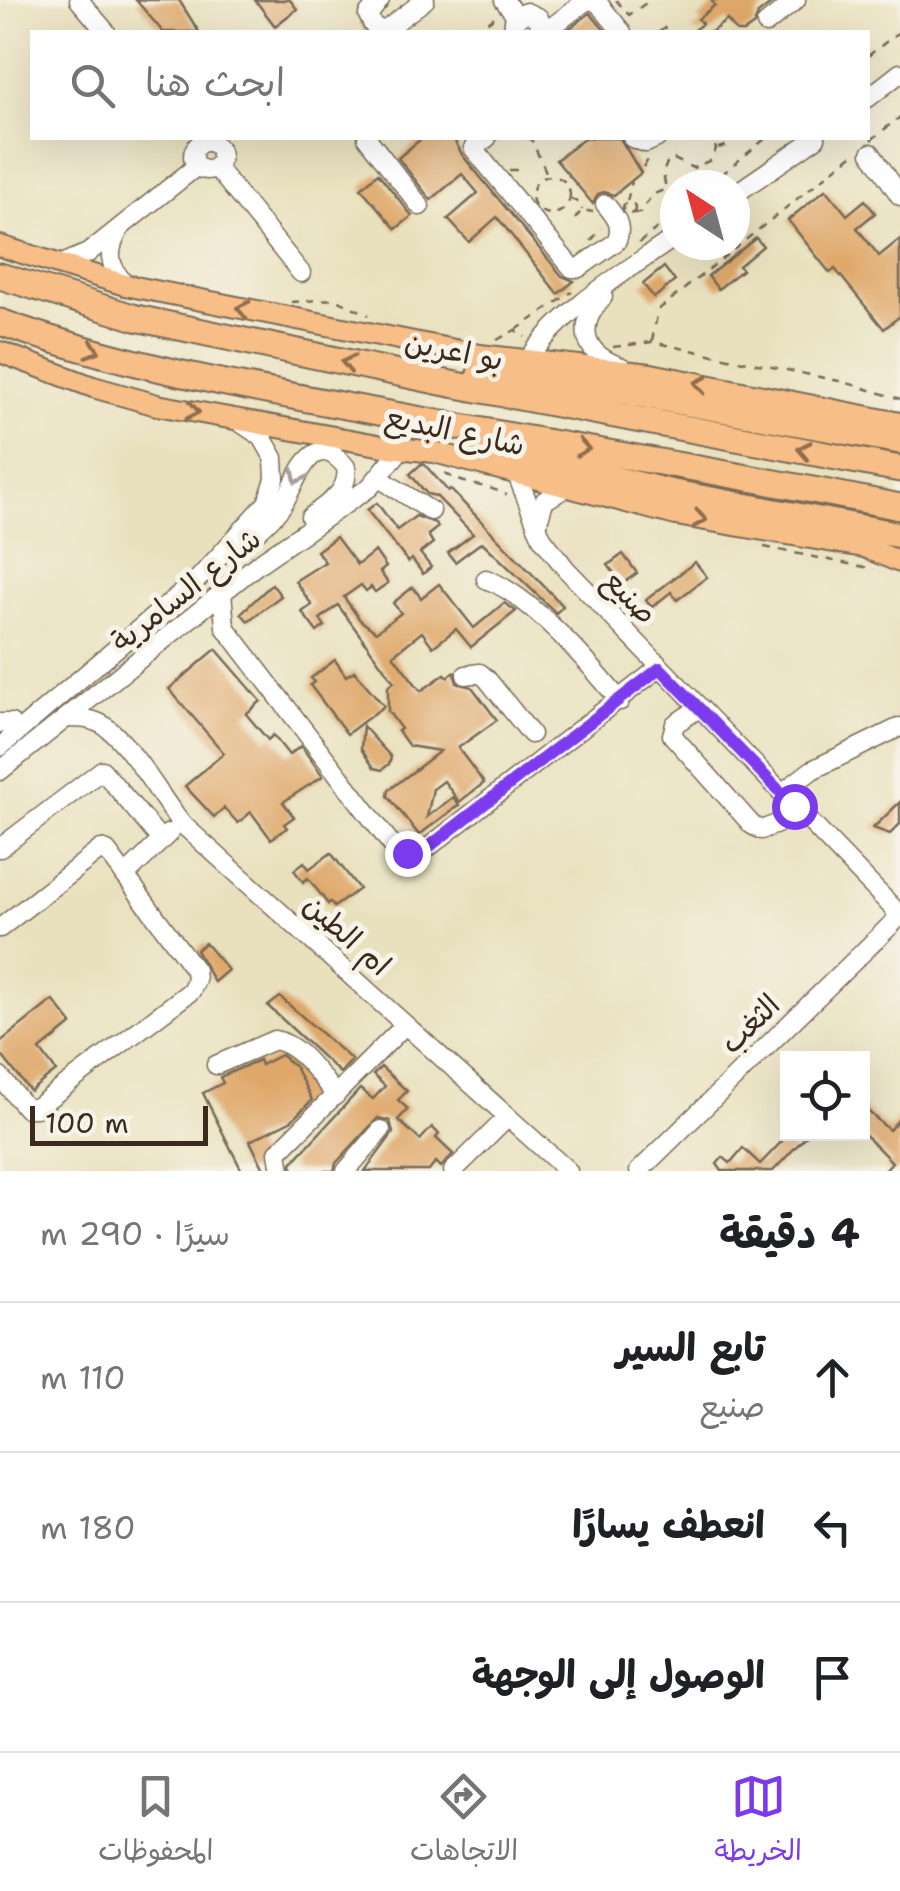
<!DOCTYPE html>
<html lang="ar">
<meta charset="utf-8">
<style>
:root{--surface:#fff;--page:#f2f2f2;--text:#202124;--muted:#757577;--line:#e0e0e0;--accent:#7c3aed}
body{margin:0;font-family:"Shantell Sans","Playpen Sans Arabic",sans-serif;background:var(--page);color:var(--text);direction:rtl}
.controls{position:absolute;right:30px;bottom:30px;display:grid;overflow:hidden;border-radius:0px;box-shadow:0 10px 40px #0002}
.controls button{width:90px;height:90px;display:grid;place-items:center;padding:0;border:0;border-bottom:2px solid var(--line);background:var(--surface);color:var(--text);font:50px sans-serif}
.compass{position:absolute;left:660px;top:170px;width:90px;height:90px;border-radius:50%;background:var(--surface);box-shadow:0 10px 40px #0002;rotate:324deg}
.scale{position:absolute;left:30px;bottom:25px;width:178px;box-sizing:border-box;padding-left:10px;border:5px solid #3b2a1e;border-top:0;font-size:28px;line-height:35px;white-space:nowrap;color:#3b2a1e;-webkit-text-stroke:8px #f7f3e8;paint-order:stroke}
.stop{position:absolute;width:30px;height:30px;margin:-22px;border:8px solid #7c3aed;border-radius:50%;background:#fff}
.stop.end{background:#7c3aed;border-color:#fff;box-shadow:0 2px 10px #0008}
.list{margin:0;padding:0;list-style:none}
h2{display:flex;justify-content:space-between;align-items:center;height:130px;margin:0;padding:0 40px;font-size:42px}
h2 small{font-size:32px;font-weight:400;color:var(--muted)}
.list li{display:grid;grid-template-columns:65px 1fr auto;gap:30px;align-items:center;box-sizing:border-box;height:150px;padding:0 40px;border-top:2px solid var(--line)}
.list b{display:block;font-size:38px;white-space:nowrap}
.list p{margin:0;font-size:32px;white-space:nowrap;color:var(--muted)}
.list em{font-size:32px;font-style:normal;color:var(--muted)}
.icon{flex:none;width:55px;height:55px;fill:none;stroke:currentColor;stroke-width:2;stroke-linecap:round;stroke-linejoin:round}
.map{position:relative;flex:none;width:900px;height:1171px;overflow:hidden;direction:ltr}
.search{position:absolute;background:var(--surface);box-shadow:0 10px 40px #0002;left:30px;right:30px;top:30px;height:110px;display:flex;align-items:center;gap:25px;box-sizing:border-box;padding:0 35px;border-radius:0px;color:var(--muted);font-size:38px}
.sheet{height:580px;background:var(--surface)}
nav{display:flex;justify-content:space-around;align-items:center;box-sizing:border-box;height:140px;border-top:2px solid var(--line);background:var(--surface);font-size:28px;color:var(--muted)}
nav a{display:grid;justify-items:center;gap:5px}
nav .on{color:var(--accent)}
.map>svg:first-child{display:block}
.building{fill:#dfa86b}
.lines{fill:none;stroke-linecap:round;stroke-linejoin:round}
.minor-tunnel{stroke:#c6bc9e;stroke-width:18;stroke-dasharray:18 9;stroke-linecap:butt}
.minor-casing{stroke:#786a56;stroke-width:21}
.major-casing{stroke:#786a56;stroke-width:24}
.highway-casing{stroke:#786a56;stroke-width:29}
.path{stroke:#786a56;stroke-width:2.5;stroke-dasharray:8 8;stroke-linecap:butt}
.minor{stroke:#fff;stroke-width:18}
.major{stroke:#f7be87;stroke-width:20}
.highway{stroke:#f7be87;stroke-width:25}
.oneway{stroke:#906d4d}
.oneway2{stroke:#a79f9a}
.route{stroke:#7c3aed;stroke-width:12}
.labels{text-anchor:middle;stroke-width:10;stroke-linejoin:round;paint-order:stroke}
.street-label{font-size:30px;fill:#3b2a1e;stroke:#f7f3e8}
</style>
<div class="map">
<svg width="900" height="1171" viewBox="0 0 900 1171">
<rect width="100%" height="100%" fill="#f7f3e8"/>
<filter id="ink" filterUnits="userSpaceOnUse"><feTurbulence type="fractalNoise" baseFrequency=".01" numOctaves="2"/><feDisplacementMap in="SourceGraphic" scale="20" xChannelSelector="R" yChannelSelector="G"/><feConvolveMatrix kernelMatrix="1 2 1 2 8 2 1 2 1" color-interpolation-filters="sRGB"/></filter>
<filter id="wash" filterUnits="userSpaceOnUse"><feTurbulence type="fractalNoise" baseFrequency=".0048" numOctaves="4" result="noise"/><feDisplacementMap in="SourceGraphic" scale="40" xChannelSelector="R" yChannelSelector="G"/><feGaussianBlur stdDeviation="2.25" result="paint"/><feColorMatrix in="noise" values="0 0 0 0 0 0 0 0 0 0 0 0 0 0 0 0 0 1.4 0 .05"/><feComposite in="paint" operator="in"/></filter>
<g filter="url(#wash)">
<rect width="100%" height="100%" fill="#e9e1be"/>
<g id="blocks">
<!-- building -->
<g class="building">
<polygon points="136,0 179,0 199,32 163,32"/>
<polygon points="255,0 290,0 297,9 275,26"/>
<polygon points="711,0 776,0 758,14 754,25 744,32 737,32 727,20 711,32 691,32 702,24 698,19 715,5"/>
<polygon points="590,13 606,32 565,32"/>
<polygon points="422,138 453,138 463,156 562,276 574,281 558,294 497,217 469,242 448,219 478,193 462,174 431,200 398,158"/>
<polygon points="585,138 620,138 641,173 614,195 604,192 598,194 593,204 556,160"/>
<polygon points="378,173 412,216 396,229 361,188"/>
<polygon points="826,189 847,215 865,200 875,213 857,228 879,256 900,239 900,316 884,329 835,269 830,273 788,220"/>
<polygon points="756,238 763,246 739,266 742,270 718,289 708,276"/>
<polygon points="664,267 675,281 654,298 643,284"/>
<polygon points="421,464 425,465 448,491 450,489 563,606 556,613 482,542 455,562 448,553 473,534 436,496 427,494 410,474"/>
<polygon points="377,503 397,530 416,516 435,523 438,527 428,535 433,543 420,553 431,567 423,574 412,559 408,562 367,510"/>
<polygon points="336,537 357,565 375,551 386,567 380,572 388,583 375,592 371,587 366,591 361,585 344,597 360,620 376,632 401,613 393,603 413,587 421,598 439,584 474,628 504,603 516,611 471,647 456,629 433,647 422,632 393,655 421,691 445,674 448,677 454,672 457,683 472,687 497,720 458,748 484,783 459,802 444,781 433,789 427,817 453,797 459,805 419,835 388,796 389,790 440,751 409,746 398,731 401,729 388,711 388,686 394,682 338,605 320,619 325,626 317,632 302,612 312,605 295,581 325,562 317,551"/>
<polygon points="623,554 637,573 622,584 608,565"/>
<polygon points="695,562 707,577 677,600 671,592 652,607 646,600"/>
<polygon points="272,584 281,596 248,621 241,613"/>
<polygon points="216,649 261,701 246,714 268,740 273,735 289,755 301,746 323,776 283,802 294,817 284,824 287,828 271,839 251,812 238,823 224,808 214,817 185,786 224,753 169,689"/>
<polygon points="335,660 346,676 354,671 384,706 347,734 310,685 314,682 311,678"/>
<polygon points="363,726 391,757 389,764 382,770 374,768 361,749"/>
<polygon points="900,802 900,824 890,834 873,828"/>
<polygon points="331,853 359,889 334,907 330,902 328,904 308,878 303,882 294,870 304,862 309,869"/>
<polygon points="205,943 228,970 214,982 196,950"/>
<polygon points="280,997 352,1060 340,1073 268,1006"/>
<polygon points="53,1000 72,1024 40,1050 56,1071 30,1091 0,1053 0,1042"/>
<polygon points="281,1055 295,1067 312,1100 292,1120 250,1141 265,1171 242,1171 203,1093 223,1083 220,1077 259,1060 261,1065"/>
<polygon points="381,1067 407,1091 398,1100 408,1109 398,1120 420,1140 432,1127 439,1134 436,1138 453,1154 441,1167 436,1162 429,1171 365,1171 393,1133 390,1121 378,1118 336,1163 334,1171 293,1171 292,1163 360,1089 373,1099 385,1086 373,1075"/>
<polygon points="862,1106 889,1130 900,1118 900,1171 884,1171 892,1162 862,1132"/>
<polygon points="789,1134 808,1134 773,1171 722,1171 717,1164 723,1157 730,1163 743,1148 760,1164"/>
</g>
</g>
</g>
<g filter="url(#ink)">
<use href="#blocks" fill-opacity="0" stroke="#786a56" stroke-width="2.5"/>
<g class="lines">
<!-- minor-tunnel -->
<polyline class="minor-tunnel" points="363,32 365,31"/>
<!-- minor casing -->
<g class="minor-casing">
<g id="minor">
<polyline points="79,0 106,32"/>
<polyline points="380,0 368,15 373,25 383,32 425,0"/>
<polyline points="504,0 517,17"/>
<polyline points="590,0 598,3 622,32"/>
<polyline points="766,24 796,0"/>
<polyline points="542,27 553,26 587,0"/>
<polyline points="513,32 514,21 526,12 539,18 540,32"/>
<polyline points="868,98 900,73"/>
<polyline points="367,138 420,206"/>
<path d="M 487,138 L 473,148 L 572,268 L 579,268 L 616,242 C 624,226 615,216 605,204"/>
<polyline points="632,138 646,143 657,138"/>
<circle cx="207" cy="156" r="14"/>
<polyline points="871,153 900,196"/>
<polyline points="216,167 301,273"/>
<polyline points="735,194 816,138"/>
<path d="M 119,230 C 106,253 109,265 125,285"/>
<polyline points="60,265 88,253 197,166"/>
<path d="M 603,297 C 574,328 585,355 622,367"/>
<path d="M 526,363 C 561,309 624,273 675,237"/>
<polyline points="517,475 542,538 566,569 900,915"/>
<polyline points="379,478 431,511"/>
<polyline points="537,526 544,501 567,487"/>
<path d="M 251,537 C 261,528 272,519 281,507 C 296,487 310,423 346,467 C 350,492 328,503 310,517"/>
<path d="M 486,579 C 531,596 589,663 620,701"/>
<polyline points="222,592 225,627 395,849 421,853 660,667"/>
<polyline points="466,675 480,673 487,679 531,734"/>
<polyline points="699,708 675,724 672,735 752,825 761,830 777,824"/>
<path d="M 67,718 C 78,718 89,718 99,723 C 125,734 162,800 181,823 L 568,1171"/>
<polyline points="0,723 11,723"/>
<polyline points="0,747 199,578 267,503 275,479 274,458 262,437 238,421"/>
<polyline points="0,771 258,564 370,487 401,449"/>
<polyline points="782,793 812,770 900,727"/>
<polyline points="0,848 102,770 161,840"/>
<polyline points="125,876 169,833"/>
<polyline points="0,928 101,849 107,851 195,970 196,980 191,991 36,1108 26,1108 0,1077"/>
<path d="M 216,1065 L 274,1040 C 300,1044 319,1076 336,1095"/>
<polyline points="281,1171 278,1152 405,1025"/>
<polyline points="346,1171 381,1130"/>
<polyline points="453,1171 508,1117"/>
<polyline points="639,1171 900,916"/>
</g>
</g>
<!-- major casing -->
<g class="major-casing">
<g id="major">
<polyline points="0,246 125,285 480,355 651,374 900,423"/>
<polyline points="0,352 93,387 157,405 389,447 434,452 676,515 864,547 900,562"/>
</g>
</g>
<!-- highway casing -->
<g class="highway-casing">
<g id="highway">
<polyline points="0,276 136,318 446,383 900,469"/>
<path d="M 0,322 C 124,367 254,389 384,413 C 556,445 729,472 900,507"/>
<polyline points="480,374 622,391 900,441"/>
<polyline points="475,446 668,492 900,535"/>
</g>
</g>
<!-- path -->
<g class="path">
<polyline points="616,0 629,15 649,1"/>
<polyline points="475,32 497,15"/>
<polyline points="659,32 670,24"/>
<polyline points="868,56 900,31"/>
<polyline points="527,138 531,139 547,174"/>
<polyline points="871,140 900,117"/>
<polyline points="718,148 726,146 731,138"/>
<polyline points="643,167 651,156"/>
<polyline points="509,170 522,170"/>
<circle cx="551" cy="195" r="19"/>
<polyline points="709,185 766,138"/>
<polyline points="571,199 580,203 582,210"/>
<polyline points="627,201 632,182"/>
<circle cx="629" cy="208" r="6"/>
<polyline points="633,213 640,213 652,195 666,189 663,173 668,160 674,159 693,168 711,160 716,149 712,138"/>
<polyline points="575,219 582,210 593,212"/>
<polyline points="591,241 601,228"/>
<polyline points="639,243 675,213"/>
<polyline points="291,302 335,299 369,315"/>
<polyline points="516,330 572,292"/>
<polyline points="497,340 515,330 525,337"/>
<polyline points="652,341 658,310 857,151"/>
<polyline points="613,347 652,342 844,382 900,399"/>
<path d="M 445,473 C 463,486 487,484 507,495"/>
<polyline points="764,547 874,569"/>
</g>
<!-- minor -->
<use href="#minor" class="minor"/>
<!-- major -->
<use href="#major" class="major"/>
<!-- highway -->
<use href="#highway" class="highway"/>
</g>
<!-- one-way arrows -->
<defs><path id="oneway-chevron" d="M-2-3.5L2.5 0L-2 3.5" fill="none" stroke-width="1.6" stroke-linecap="round" stroke-linejoin="round" transform="scale(2.5)"/></defs>
<g class="oneway">
<use href="#oneway-chevron" transform="translate(243 309) rotate(-169)"/>
<use href="#oneway-chevron" transform="translate(93 350) rotate(18)"/>
<use href="#oneway-chevron" transform="translate(348 363) rotate(-168)"/>
<use href="#oneway-chevron" transform="translate(701 384) rotate(-169)"/>
<use href="#oneway-chevron" transform="translate(193 411) rotate(11)"/>
<use href="#oneway-chevron" transform="translate(583 448) rotate(10)"/>
<use href="#oneway-chevron" transform="translate(804 450) rotate(-169)"/>
<use href="#oneway-chevron" transform="translate(700 519) rotate(9)"/>
</g>
<use class="oneway2" href="#oneway-chevron" transform="translate(298 477) rotate(116)"/>
</g>
<g class="lines" filter="url(#ink)">
<!-- route -->
<polyline class="route" points="407,853 421,853 660,668 794,806"/>
</g>
<g class="labels">
<!-- street labels -->
<g class="street-label">
<text transform="translate(454 351) rotate(11)" y="10">بو اعرين</text>
<text transform="translate(455 431) rotate(12)" y="10">شارع البديع</text>
<text transform="translate(186 590) rotate(-38)" y="10">شارع السامرية</text>
<text transform="translate(630 597) rotate(46)" y="10">صنيع</text>
<text transform="translate(347 935) rotate(42)" y="10">ام الطين</text>
<text transform="translate(750 1024) rotate(-44)" y="10">الثغب</text>
</g>
</g>
</svg>
<div class="controls">
<button><svg class="icon" aria-label="locate" viewBox="0 0 24 24"><circle cx="12" cy="12" r="6"/><path d="M12 2v4M12 18v4M2 12h4M18 12h4"/></svg></button>
</div>
<svg class="compass" viewBox="-18 -18 36 36"><path d="M0-13l5 13h-10z" fill="#e53935"/><path d="M0 13l5-13h-10z" fill="#757577"/></svg>
<div class="scale">100 m</div>
<div class="stop" style="left:794px;top:806px"></div>
<div class="stop end" style="left:407px;top:853px"></div>
<div class="search"><svg class="icon" aria-label="search" viewBox="0 0 24 24"><circle cx="10" cy="10" r="6"/><path d="M15 15l6 6"/></svg>ابحث هنا</div>
</div>
<section class="sheet">
<h2>4 دقيقة<small>سيرًا · 290 m</small></h2>
<ul class="list">
<li><svg class="icon" aria-label="ahead" viewBox="0 0 24 24"><path d="M12 20V5M6 11l6-6 6 6"/></svg><div><b>تابع السير</b><p>صنيع</p></div><em>110 m</em></li>
<li><svg class="icon" aria-label="left" viewBox="0 0 24 24"><path d="M17 20v-9H6M10 6l-5 5 5 5"/></svg><div><b>انعطف يسارًا</b></div><em>180 m</em></li>
<li><svg class="icon" aria-label="arrive" viewBox="0 0 24 24"><path d="M6 21V4h12l-3 4 3 4H6"/></svg><div><b>الوصول إلى الوجهة</b></div></li>
</ul>
</section>
<nav>
<a class="on"><svg class="icon" aria-label="map" viewBox="0 0 24 24"><path d="M3 6l6-2 6 2 6-2v14l-6 2-6-2-6 2zM9 4v14M15 6v14"/></svg>الخريطة</a>
<a><svg class="icon" aria-label="directions" viewBox="0 0 24 24"><path d="M12 3l9 9-9 9-9-9zM9 14v-3h6M13 9l2 2-2 2"/></svg>الاتجاهات</a>
<a><svg class="icon" aria-label="saved" viewBox="0 0 24 24"><path d="M7 4h10v16l-5-4-5 4z"/></svg>المحفوظات</a>
</nav>
